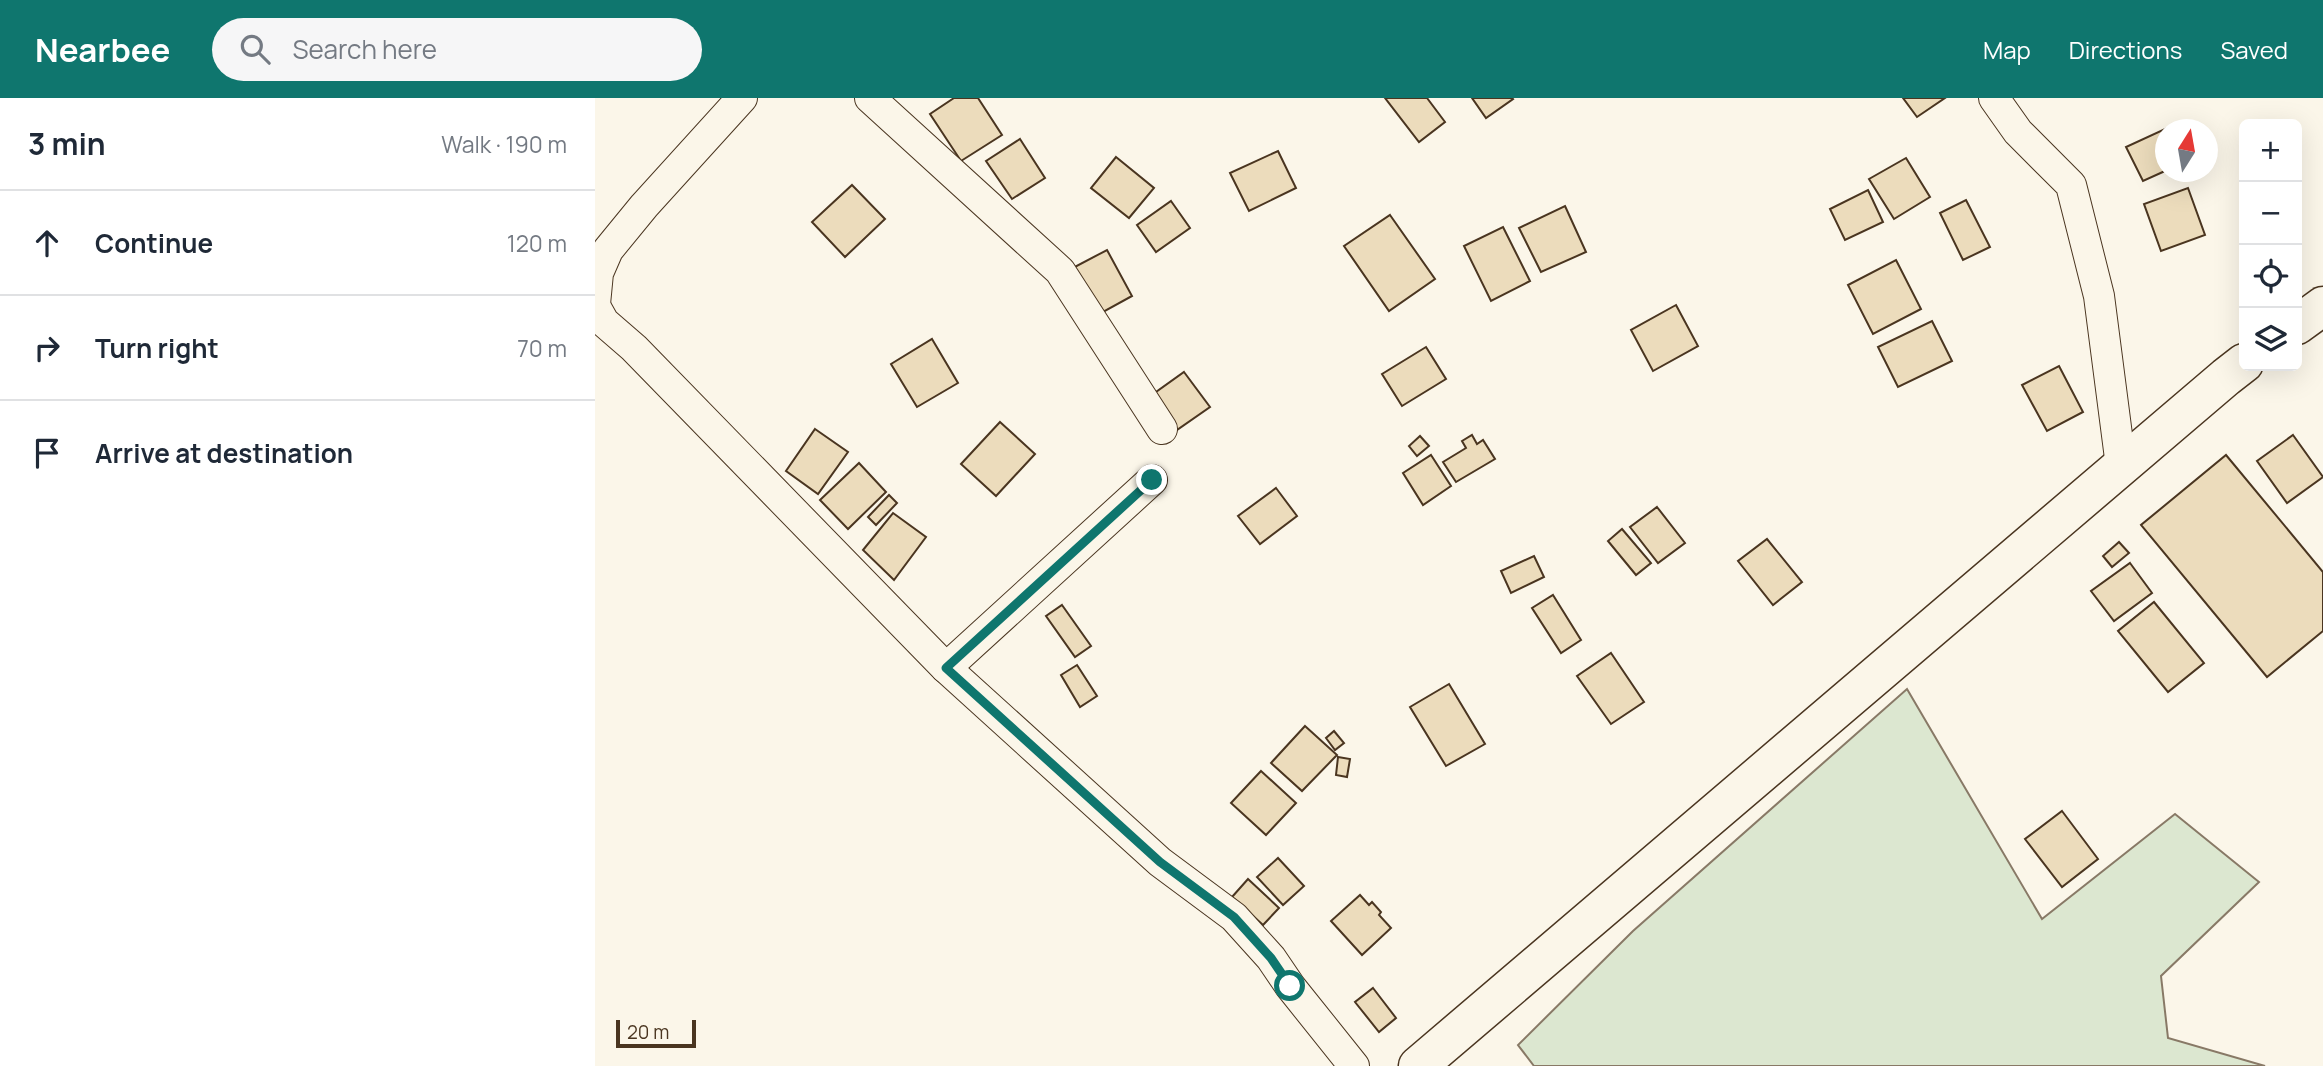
<!DOCTYPE html>
<meta charset="utf-8">
<style>
:root{--surface:#fff;--page:#f6f6f7;--text:#1f2937;--muted:#747a83;--line:#e0e1e3;--accent:#0f766e}
body{margin:0;font-family:Manrope,sans-serif;background:var(--page);color:var(--text)}
.controls{position:absolute;right:21px;top:21px;display:grid;overflow:hidden;border-radius:10px;box-shadow:0 7px 28px #0002}
.controls button{width:63px;height:63px;display:grid;place-items:center;padding:0;border:0;border-bottom:2px solid var(--line);background:var(--surface);color:var(--text);font:35px sans-serif}
.compass{position:absolute;left:1560px;top:21px;width:63px;height:63px;border-radius:50%;background:var(--surface);box-shadow:0 7px 28px #0002;rotate:11deg}
.scale{position:absolute;left:21px;bottom:18px;width:80px;box-sizing:border-box;padding-left:7px;border:4px solid #4a3520;border-top:0;font-size:19px;line-height:24px;white-space:nowrap;color:#4a3520;-webkit-text-stroke:5px #fbf6e9;paint-order:stroke}
.stop{position:absolute;width:21px;height:21px;margin:-16px;border:5px solid #0f766e;border-radius:50%;background:#fff}
.stop.end{background:#0f766e;border-color:#fff;box-shadow:0 2px 7px #0008}
.list{margin:0;padding:0;list-style:none}
h2{display:flex;justify-content:space-between;align-items:center;height:91px;margin:0;padding:0 28px;font-size:30px}
h2 small{font-size:23px;font-weight:400;color:var(--muted)}
.list li{display:grid;grid-template-columns:46px 1fr auto;gap:21px;align-items:center;box-sizing:border-box;height:105px;padding:0 28px;border-top:2px solid var(--line)}
.list b{display:block;font-size:26px;white-space:nowrap}
.list em{font-size:23px;font-style:normal;color:var(--muted)}
.icon{flex:none;width:38px;height:38px;fill:none;stroke:currentColor;stroke-width:2;stroke-linecap:round;stroke-linejoin:round}
.map{position:relative;flex:none;width:1728px;height:968px;overflow:hidden}
header{display:flex;align-items:center;gap:42px;box-sizing:border-box;height:98px;padding:0 35px;background:var(--accent);color:#fff}
header strong{font-size:33px}
nav{display:flex;gap:38px;margin-inline-start:auto;font-size:24px}
.search{width:490px;height:63px;background:var(--page);display:flex;align-items:center;gap:18px;box-sizing:border-box;padding:0 24px;border-radius:38px;color:var(--muted);font-size:26px}
main{display:flex}
aside{flex:1;background:var(--surface)}
.map>svg:first-child{display:block}
.green{fill:#dce7d0;stroke:#887966;stroke-width:2}
.building{fill:#ecdcbc;stroke:#4a3520;stroke-width:2}
.lines{fill:none;stroke-linecap:round;stroke-linejoin:round}
.minor-casing{stroke:#4a3520;stroke-width:32}
.major-casing{stroke:#4a3520;stroke-width:41}
.minor{stroke:#fbf6e9;stroke-width:30}
.major{stroke:#fbf6e9;stroke-width:38}
.route{stroke:#0f766e;stroke-width:9}
</style>
<header>
<strong>Nearbee</strong>
<div class="search"><svg class="icon" aria-label="search" viewBox="0 0 24 24"><circle cx="10" cy="10" r="6"/><path d="M15 15l6 6"/></svg>Search here</div>
<nav><a>Map</a><a>Directions</a><a>Saved</a></nav>
</header>
<main>
<aside>
<h2>3 min<small>Walk · 190 m</small></h2>
<ul class="list">
<li><svg class="icon" aria-label="ahead" viewBox="0 0 24 24"><path d="M12 20V5M6 11l6-6 6 6"/></svg><div><b>Continue</b></div><em>120 m</em></li>
<li><svg class="icon" aria-label="right" viewBox="0 0 24 24"><path d="M7 20v-9h11M14 6l5 5-5 5"/></svg><div><b>Turn right</b></div><em>70 m</em></li>
<li><svg class="icon" aria-label="arrive" viewBox="0 0 24 24"><path d="M6 21V4h12l-3 4 3 4H6"/></svg><div><b>Arrive at destination</b></div></li>
</ul>
</aside>
<div class="map">
<svg width="1728" height="968" viewBox="0 0 1728 968">
<rect width="100%" height="100%" fill="#fbf6e9"/>
<!-- green -->
<polygon class="green" points="1312,591 1447,821 1580,716 1664,784 1566,878 1573,940 1670,968 939,968 923,947 1038,833"/>
<!-- building -->
<g class="building">
<polygon points="359,0 383,0 407,37 366,63 335,16"/>
<polygon points="790,0 832,0 850,24 824,44"/>
<polygon points="877,0 917,0 918,1 891,20"/>
<polygon points="1308,0 1350,0 1322,19"/>
<polygon points="1570,31 1570,73 1548,83 1531,49"/>
<polygon points="425,41 450,80 417,101 391,63"/>
<polygon points="683,53 701,90 654,113 635,75"/>
<polygon points="521,59 559,90 534,120 496,90"/>
<polygon points="1311,60 1335,99 1299,121 1274,81"/>
<polygon points="257,87 290,121 250,159 217,124"/>
<polygon points="1593,90 1610,137 1566,153 1549,106"/>
<polygon points="1273,92 1288,124 1250,142 1235,111"/>
<polygon points="1371,102 1395,149 1368,162 1345,115"/>
<polygon points="576,103 595,130 561,154 542,127"/>
<polygon points="970,108 991,154 946,174 924,130"/>
<polygon points="795,117 840,181 794,213 749,148"/>
<polygon points="908,129 935,183 896,203 869,148"/>
<polygon points="512,152 537,198 499,219 474,172"/>
<polygon points="1301,162 1326,211 1278,236 1253,187"/>
<polygon points="1081,207 1103,248 1058,273 1036,232"/>
<polygon points="1337,223 1357,263 1303,289 1283,249"/>
<polygon points="337,241 363,285 322,309 296,266"/>
<polygon points="831,249 851,281 807,308 787,276"/>
<polygon points="1464,268 1488,314 1452,333 1427,287"/>
<polygon points="589,274 615,309 579,334 554,299"/>
<polygon points="405,324 440,356 401,398 366,366"/>
<polygon points="220,331 253,354 223,396 191,373"/>
<polygon points="877,337 882,346 888,342 900,361 861,384 848,364 871,350 867,343"/>
<polygon points="1698,337 1728,379 1692,405 1662,363"/>
<polygon points="825,338 834,348 822,358 814,348"/>
<polygon points="836,357 856,388 828,407 808,375"/>
<polygon points="1631,357 1728,474 1728,533 1672,579 1546,427"/>
<polygon points="264,365 291,394 253,431 225,402"/>
<polygon points="681,390 702,418 665,446 643,418"/>
<polygon points="294,397 302,405 281,427 273,419"/>
<polygon points="1062,409 1090,445 1063,465 1035,429"/>
<polygon points="298,415 331,439 299,482 268,452"/>
<polygon points="1027,431 1056,465 1041,477 1013,443"/>
<polygon points="1172,441 1207,484 1178,507 1143,463"/>
<polygon points="1524,444 1534,455 1517,469 1508,458"/>
<polygon points="939,458 949,479 916,495 906,473"/>
<polygon points="1535,465 1557,495 1519,523 1496,493"/>
<polygon points="958,497 986,542 966,555 937,510"/>
<polygon points="1559,504 1609,565 1573,594 1523,533"/>
<polygon points="467,507 496,548 480,559 451,518"/>
<polygon points="1016,555 1049,604 1016,626 982,578"/>
<polygon points="482,567 502,598 485,609 466,577"/>
<polygon points="854,586 890,646 851,668 815,609"/>
<polygon points="710,628 742,657 707,693 676,665"/>
<polygon points="739,633 749,645 740,652 731,640"/>
<polygon points="743,659 755,661 752,679 741,677"/>
<polygon points="666,673 701,705 671,737 636,705"/>
<polygon points="1467,713 1503,761 1467,789 1430,741"/>
<polygon points="683,760 709,788 688,807 662,779"/>
<polygon points="653,781 684,810 668,827 637,799"/>
<polygon points="765,797 774,807 777,804 786,814 784,817 796,830 767,857 736,823"/>
<polygon points="778,890 801,920 784,934 760,904"/>
</g>
<g class="lines">
<!-- minor casing -->
<g class="minor-casing">
<g id="minor">
<polyline points="275,0 465,173 567,331"/>
<polyline points="1399,0 1423,34 1476,87 1504,198 1526,368"/>
<polyline points="0,206 3,175 13,152 49,108 147,0"/>
<polyline points="0,208 9,224 39,250 351,570 565,764 639,819 676,860 695,888 759,968"/>
<polyline points="351,570 557,382"/>
</g>
</g>
<!-- major casing -->
<g class="major-casing">
<g id="major">
<polyline points="1702,227 1728,208"/>
<polyline points="823,968 1631,279 1649,265"/>
</g>
</g>
<!-- minor -->
<use href="#minor" class="minor"/>
<!-- major -->
<use href="#major" class="major"/>
</g>
<g class="lines">
<!-- route -->
<polyline class="route" points="557,382 351,570 565,764 639,819 676,860 695,888"/>
</g>
</svg>
<div class="controls">
<button>+</button>
<button>−</button>
<button><svg class="icon" aria-label="locate" viewBox="0 0 24 24"><circle cx="12" cy="12" r="6"/><path d="M12 2v4M12 18v4M2 12h4M18 12h4"/></svg></button>
<button><svg class="icon" aria-label="layers" viewBox="0 0 24 24"><path d="M12 4l9 5-9 5-9-5zM3 14l9 5 9-5"/></svg></button>
</div>
<svg class="compass" viewBox="-18 -18 36 36"><path d="M0-13l5 13h-10z" fill="#e53935"/><path d="M0 13l5-13h-10z" fill="#747a83"/></svg>
<div class="scale">20 m</div>
<div class="stop" style="left:695px;top:888px"></div>
<div class="stop end" style="left:557px;top:382px"></div>
</div>
</main>
